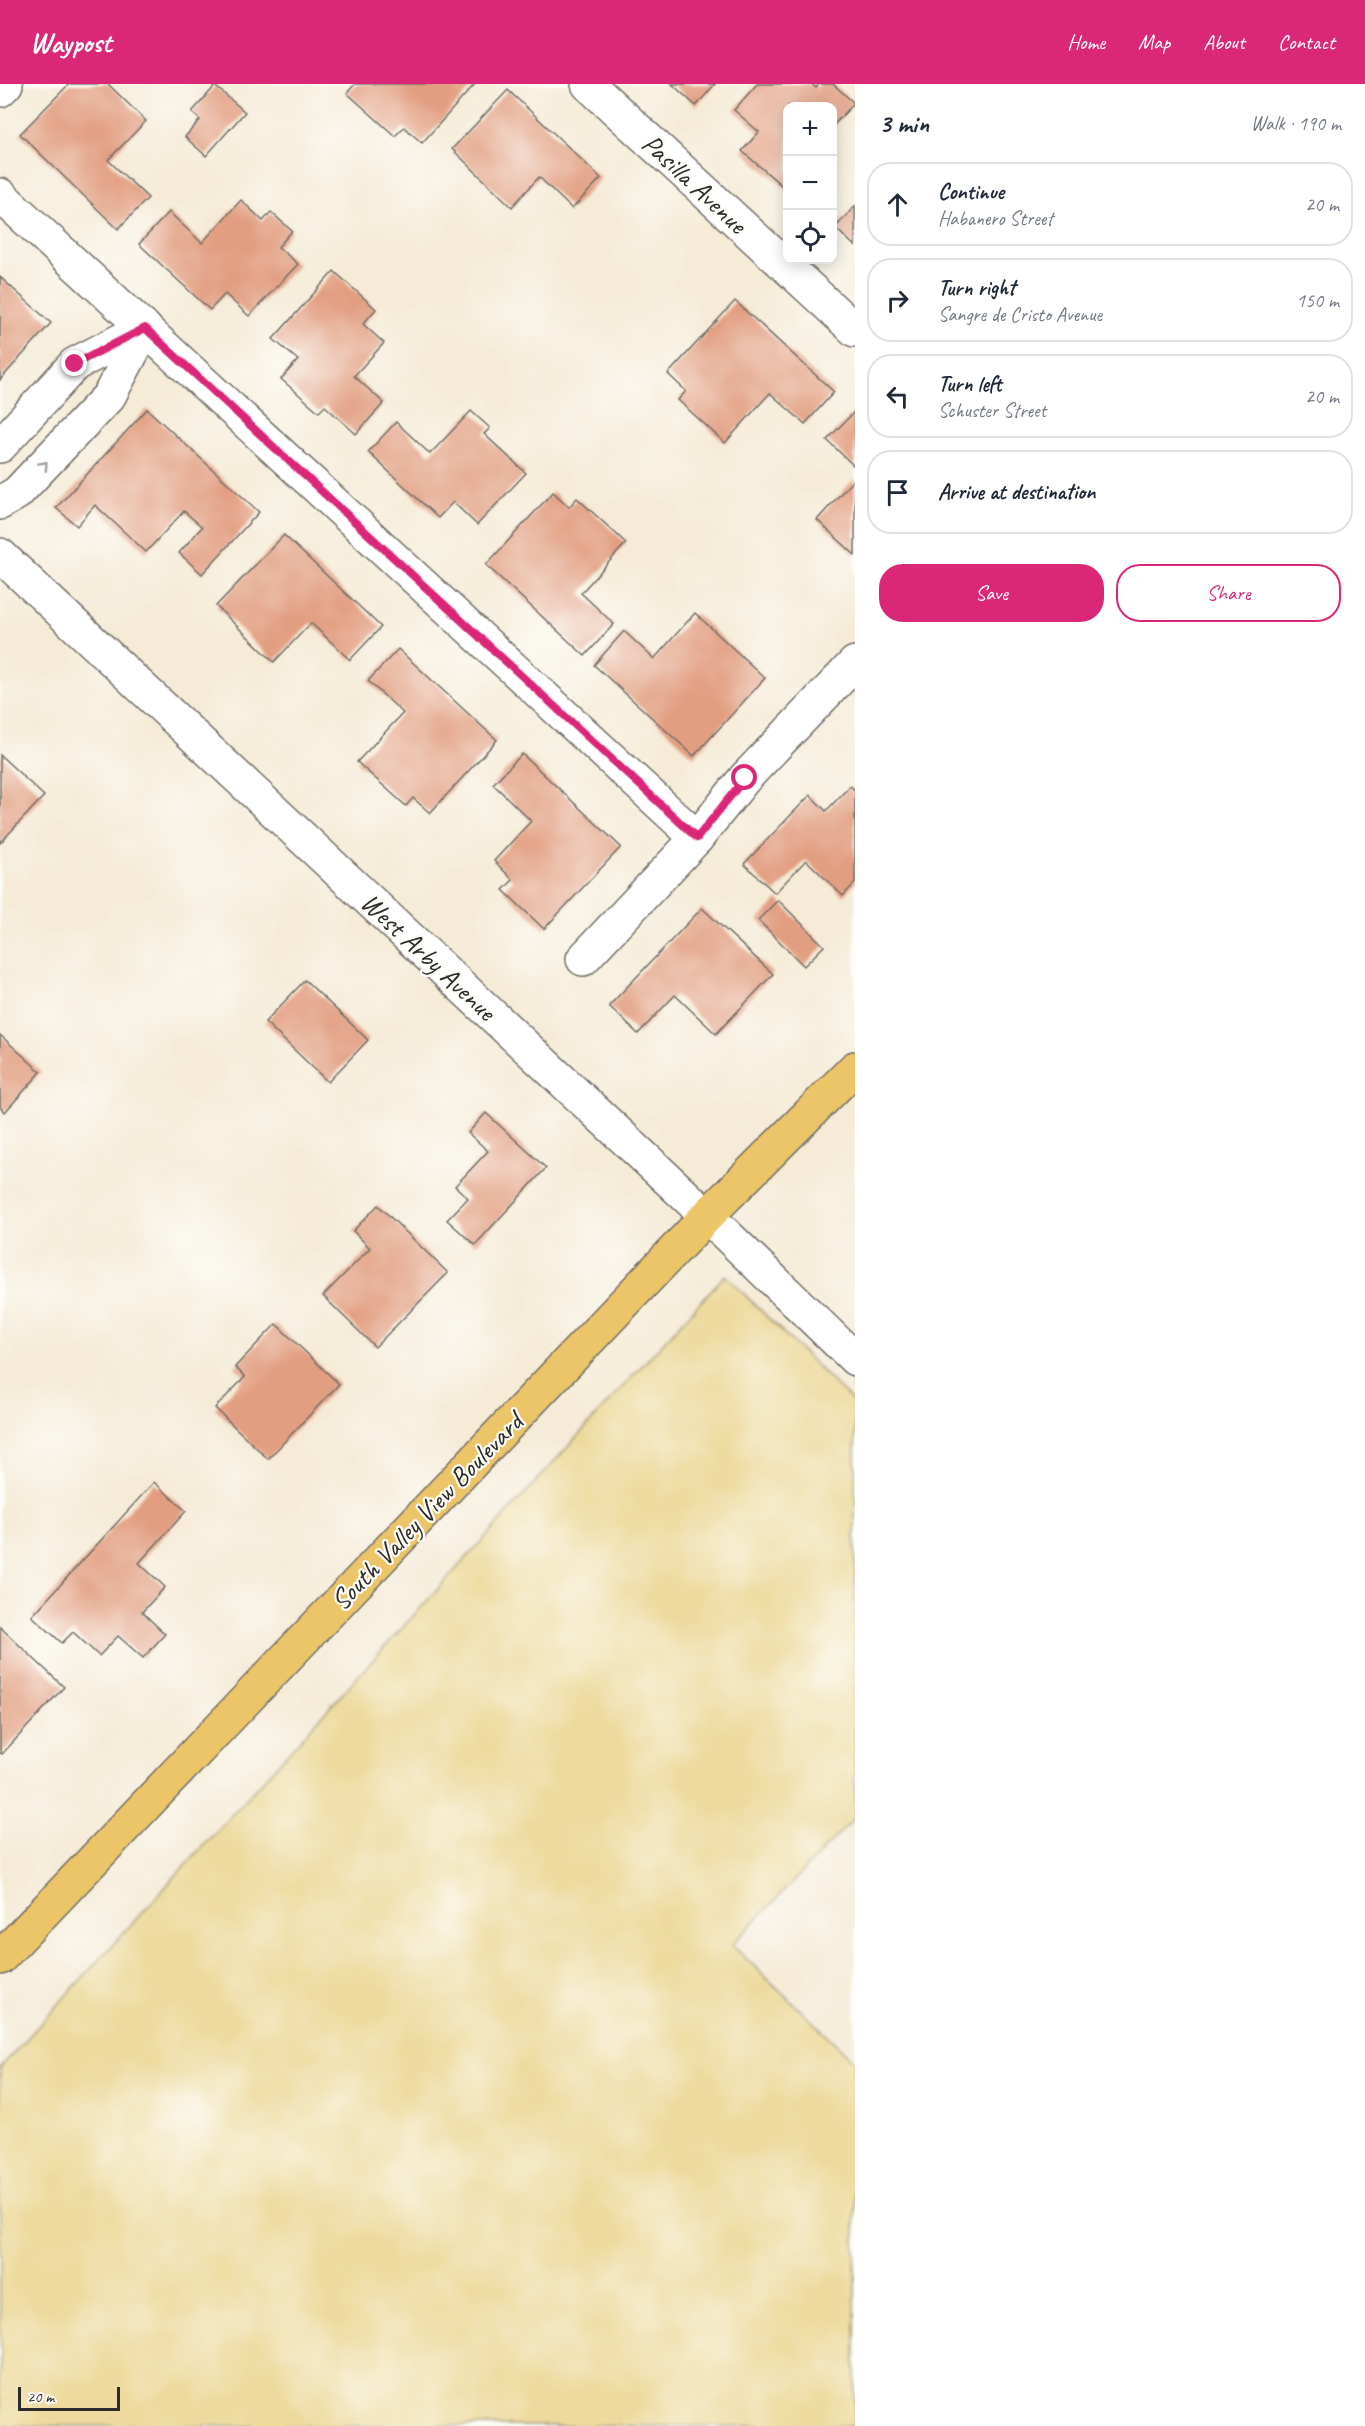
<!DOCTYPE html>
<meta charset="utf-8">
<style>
:root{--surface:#fff;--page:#f6f6f7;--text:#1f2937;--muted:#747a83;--line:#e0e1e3;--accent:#db2777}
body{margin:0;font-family:Caveat,sans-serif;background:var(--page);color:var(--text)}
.controls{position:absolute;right:18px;top:18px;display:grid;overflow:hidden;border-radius:12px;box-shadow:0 3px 15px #0003}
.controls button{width:54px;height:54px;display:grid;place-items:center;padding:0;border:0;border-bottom:2px solid var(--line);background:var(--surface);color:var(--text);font:30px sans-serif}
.scale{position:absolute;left:18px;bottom:15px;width:102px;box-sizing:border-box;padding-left:6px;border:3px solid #2b2b2b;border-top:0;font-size:16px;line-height:21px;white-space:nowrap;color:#2b2b2b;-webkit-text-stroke:4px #fdfcf7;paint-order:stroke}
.stop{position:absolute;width:18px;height:18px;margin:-14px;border:4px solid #db2777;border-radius:50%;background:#fff}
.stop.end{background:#db2777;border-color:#fff;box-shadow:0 2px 6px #0008}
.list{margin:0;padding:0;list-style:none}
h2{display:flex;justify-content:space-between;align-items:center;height:78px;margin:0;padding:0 24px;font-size:26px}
h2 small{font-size:20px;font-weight:400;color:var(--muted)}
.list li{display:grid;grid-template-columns:39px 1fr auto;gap:18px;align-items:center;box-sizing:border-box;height:84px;margin:0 12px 12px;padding:0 12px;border:2px solid var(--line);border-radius:24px}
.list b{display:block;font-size:22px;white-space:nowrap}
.list p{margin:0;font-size:20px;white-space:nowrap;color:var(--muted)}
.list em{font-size:20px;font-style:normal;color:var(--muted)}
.actions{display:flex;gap:12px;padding:18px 24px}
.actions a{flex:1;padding:14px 0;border:2px solid var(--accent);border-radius:24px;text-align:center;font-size:21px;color:var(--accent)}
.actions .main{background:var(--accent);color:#fff}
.icon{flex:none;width:33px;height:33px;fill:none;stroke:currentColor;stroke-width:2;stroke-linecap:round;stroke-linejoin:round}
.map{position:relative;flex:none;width:855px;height:2342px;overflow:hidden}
header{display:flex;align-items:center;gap:36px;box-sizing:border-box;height:84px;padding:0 30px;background:var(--accent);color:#fff}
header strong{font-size:28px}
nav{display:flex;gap:33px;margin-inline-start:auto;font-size:21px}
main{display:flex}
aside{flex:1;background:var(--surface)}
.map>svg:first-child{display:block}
.sand{fill:#eeda9e;stroke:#8c8264;stroke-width:1.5}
.building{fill:#e29e81}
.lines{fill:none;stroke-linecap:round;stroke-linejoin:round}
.minor-casing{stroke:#726e67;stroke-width:36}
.major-casing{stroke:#726e67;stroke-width:36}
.minor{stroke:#fff;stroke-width:33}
.major{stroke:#ecc569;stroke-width:33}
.oneway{stroke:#a0a0a0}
.route{stroke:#db2777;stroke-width:8}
.labels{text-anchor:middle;stroke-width:4.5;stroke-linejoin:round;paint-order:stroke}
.street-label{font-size:28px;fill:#2b2b2b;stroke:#fdfcf7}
</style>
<header>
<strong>Waypost</strong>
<nav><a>Home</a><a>Map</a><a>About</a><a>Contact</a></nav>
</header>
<main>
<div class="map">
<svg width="855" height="2342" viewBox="0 0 855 2342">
<rect width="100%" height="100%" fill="#fdfcf7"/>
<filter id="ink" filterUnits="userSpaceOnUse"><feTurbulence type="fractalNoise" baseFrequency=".0167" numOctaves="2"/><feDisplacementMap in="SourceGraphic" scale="12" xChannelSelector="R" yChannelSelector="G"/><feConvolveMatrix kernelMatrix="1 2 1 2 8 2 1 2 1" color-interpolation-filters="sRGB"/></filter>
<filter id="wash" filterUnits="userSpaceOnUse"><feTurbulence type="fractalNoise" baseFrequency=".008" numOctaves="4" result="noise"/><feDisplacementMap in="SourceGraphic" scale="24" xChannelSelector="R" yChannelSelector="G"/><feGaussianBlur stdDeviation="1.35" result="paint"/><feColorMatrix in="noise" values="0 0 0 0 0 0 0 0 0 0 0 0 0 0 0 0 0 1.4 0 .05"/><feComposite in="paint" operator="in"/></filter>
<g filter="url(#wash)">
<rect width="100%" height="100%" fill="#f5ebd7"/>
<!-- sand -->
<polygon class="sand" points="725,1191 855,1320 855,1733 732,1861 855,1978 855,2342 0,2342 0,1984"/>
<g id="blocks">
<!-- building -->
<g class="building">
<polygon points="69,0 108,0 146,37 108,76 148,114 118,145 20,50"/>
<polygon points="355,0 475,0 422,59 404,43 395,52 347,9"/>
<polygon points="672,0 715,0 696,22"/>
<polygon points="757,0 812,0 816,4 819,0 833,0 854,19 832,43 832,22 788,22 788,107 742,67 759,48 734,26"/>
<polygon points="215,2 245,28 206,72 185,53 200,36 192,28"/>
<polygon points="508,6 601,94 572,125 539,93 512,123 452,65"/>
<polygon points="241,116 263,137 271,128 292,147 278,163 298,180 249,232 225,210 210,226 139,160 169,128 202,159"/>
<polygon points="855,122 855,162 835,144"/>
<polygon points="334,187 376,225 363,240 384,259 354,292 384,319 356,350 325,322 319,328 281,295 298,276 273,255"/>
<polygon points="0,193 51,239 0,296"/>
<polygon points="735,217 834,308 805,340 770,309 725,359 678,316 686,307 668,290"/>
<polygon points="147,325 259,428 202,490 179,469 202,443 184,427 146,468 95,421 77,442 56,424"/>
<polygon points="471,327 490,344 484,350 526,389 477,441 453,418 438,434 368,368 396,338 430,370"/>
<polygon points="855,327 855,383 827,356"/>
<polygon points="855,394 855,471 817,436"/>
<polygon points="553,408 569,423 577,414 626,459 581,509 614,540 585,572 486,481"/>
<polygon points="284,451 381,543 350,576 311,539 274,578 216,522"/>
<polygon points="695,529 765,594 694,672 594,581 624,547 654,575"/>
<polygon points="398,565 497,656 430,729 413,714 406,722 357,678 403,629 368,597"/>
<polygon points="522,670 621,763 544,845 503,806 513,796 494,777 531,737 493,700"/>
<polygon points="0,671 44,712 0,759"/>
<polygon points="850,702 855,706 855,799 843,812 806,776 775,809 744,780 810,711 826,727"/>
<polygon points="778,816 824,862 804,882 758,836"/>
<polygon points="702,824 773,890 716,950 675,911 638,950 609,922"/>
<polygon points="305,896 368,956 328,998 265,938"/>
<polygon points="0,951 41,988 5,1028 0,1023"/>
<polygon points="486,1029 546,1084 475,1161 447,1136 468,1114 455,1102 488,1067 468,1049"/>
<polygon points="378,1121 448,1189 375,1263 323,1212 370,1164 353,1147"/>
<polygon points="276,1240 339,1300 268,1375 215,1324 245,1293 235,1283"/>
<polygon points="154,1398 186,1427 139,1479 165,1503 142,1528 165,1550 143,1574 118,1552 99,1572 73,1548 62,1559 32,1532"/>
<polygon points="0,1543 64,1603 2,1670 0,1669"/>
</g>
</g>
</g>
<g filter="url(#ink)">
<use href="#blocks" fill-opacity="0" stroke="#726e67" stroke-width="1.5"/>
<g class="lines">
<!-- minor casing -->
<g class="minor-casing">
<g id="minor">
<polyline points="588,0 855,246"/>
<polyline points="0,6 6,0"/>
<polyline points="0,111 697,754"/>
<polyline points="0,362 75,280 145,244"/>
<polyline points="0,419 17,409 109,312 145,244"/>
<polyline points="0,471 707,1132 855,1275"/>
<polyline points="583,875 697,754 745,694 855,579"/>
</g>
</g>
<!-- major casing -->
<g class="major-casing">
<polyline id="major" points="0,1874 707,1132 855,984"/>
</g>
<!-- minor -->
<use href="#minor" class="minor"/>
<!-- major -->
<use href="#major" class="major"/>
</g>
<!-- one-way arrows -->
<defs><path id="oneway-chevron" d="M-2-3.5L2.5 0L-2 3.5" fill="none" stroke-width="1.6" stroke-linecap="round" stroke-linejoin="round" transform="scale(1.5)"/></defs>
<use class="oneway" href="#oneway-chevron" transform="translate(44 381) rotate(-47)"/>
</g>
<g class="lines" filter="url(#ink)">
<!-- route -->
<polyline class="route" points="75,280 145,244 697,754 745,694"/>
</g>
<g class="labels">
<!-- street labels -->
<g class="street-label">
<text transform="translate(695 99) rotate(43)" y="10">Pasilla Avenue</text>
<text transform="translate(429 872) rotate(43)" y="10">West Arby Avenue</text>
<text transform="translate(426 1427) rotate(-46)" y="10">South Valley View Boulevard</text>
</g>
</g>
</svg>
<div class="controls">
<button>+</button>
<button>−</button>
<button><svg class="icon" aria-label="locate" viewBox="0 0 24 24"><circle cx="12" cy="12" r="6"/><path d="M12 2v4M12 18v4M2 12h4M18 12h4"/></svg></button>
</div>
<div class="scale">20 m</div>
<div class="stop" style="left:745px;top:694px"></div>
<div class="stop end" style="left:75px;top:280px"></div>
</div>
<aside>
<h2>3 min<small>Walk · 190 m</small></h2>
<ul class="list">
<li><svg class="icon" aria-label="ahead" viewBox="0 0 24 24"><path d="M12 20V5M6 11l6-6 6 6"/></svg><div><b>Continue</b><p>Habanero Street</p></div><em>20 m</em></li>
<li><svg class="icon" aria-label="right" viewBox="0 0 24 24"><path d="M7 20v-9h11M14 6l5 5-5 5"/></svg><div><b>Turn right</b><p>Sangre de Cristo Avenue</p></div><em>150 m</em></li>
<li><svg class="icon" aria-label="left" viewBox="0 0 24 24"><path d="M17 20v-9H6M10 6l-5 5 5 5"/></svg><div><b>Turn left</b><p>Schuster Street</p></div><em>20 m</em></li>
<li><svg class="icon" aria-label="arrive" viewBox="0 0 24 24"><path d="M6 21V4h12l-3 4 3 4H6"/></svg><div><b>Arrive at destination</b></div></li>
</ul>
<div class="actions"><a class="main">Save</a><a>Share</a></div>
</aside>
</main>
